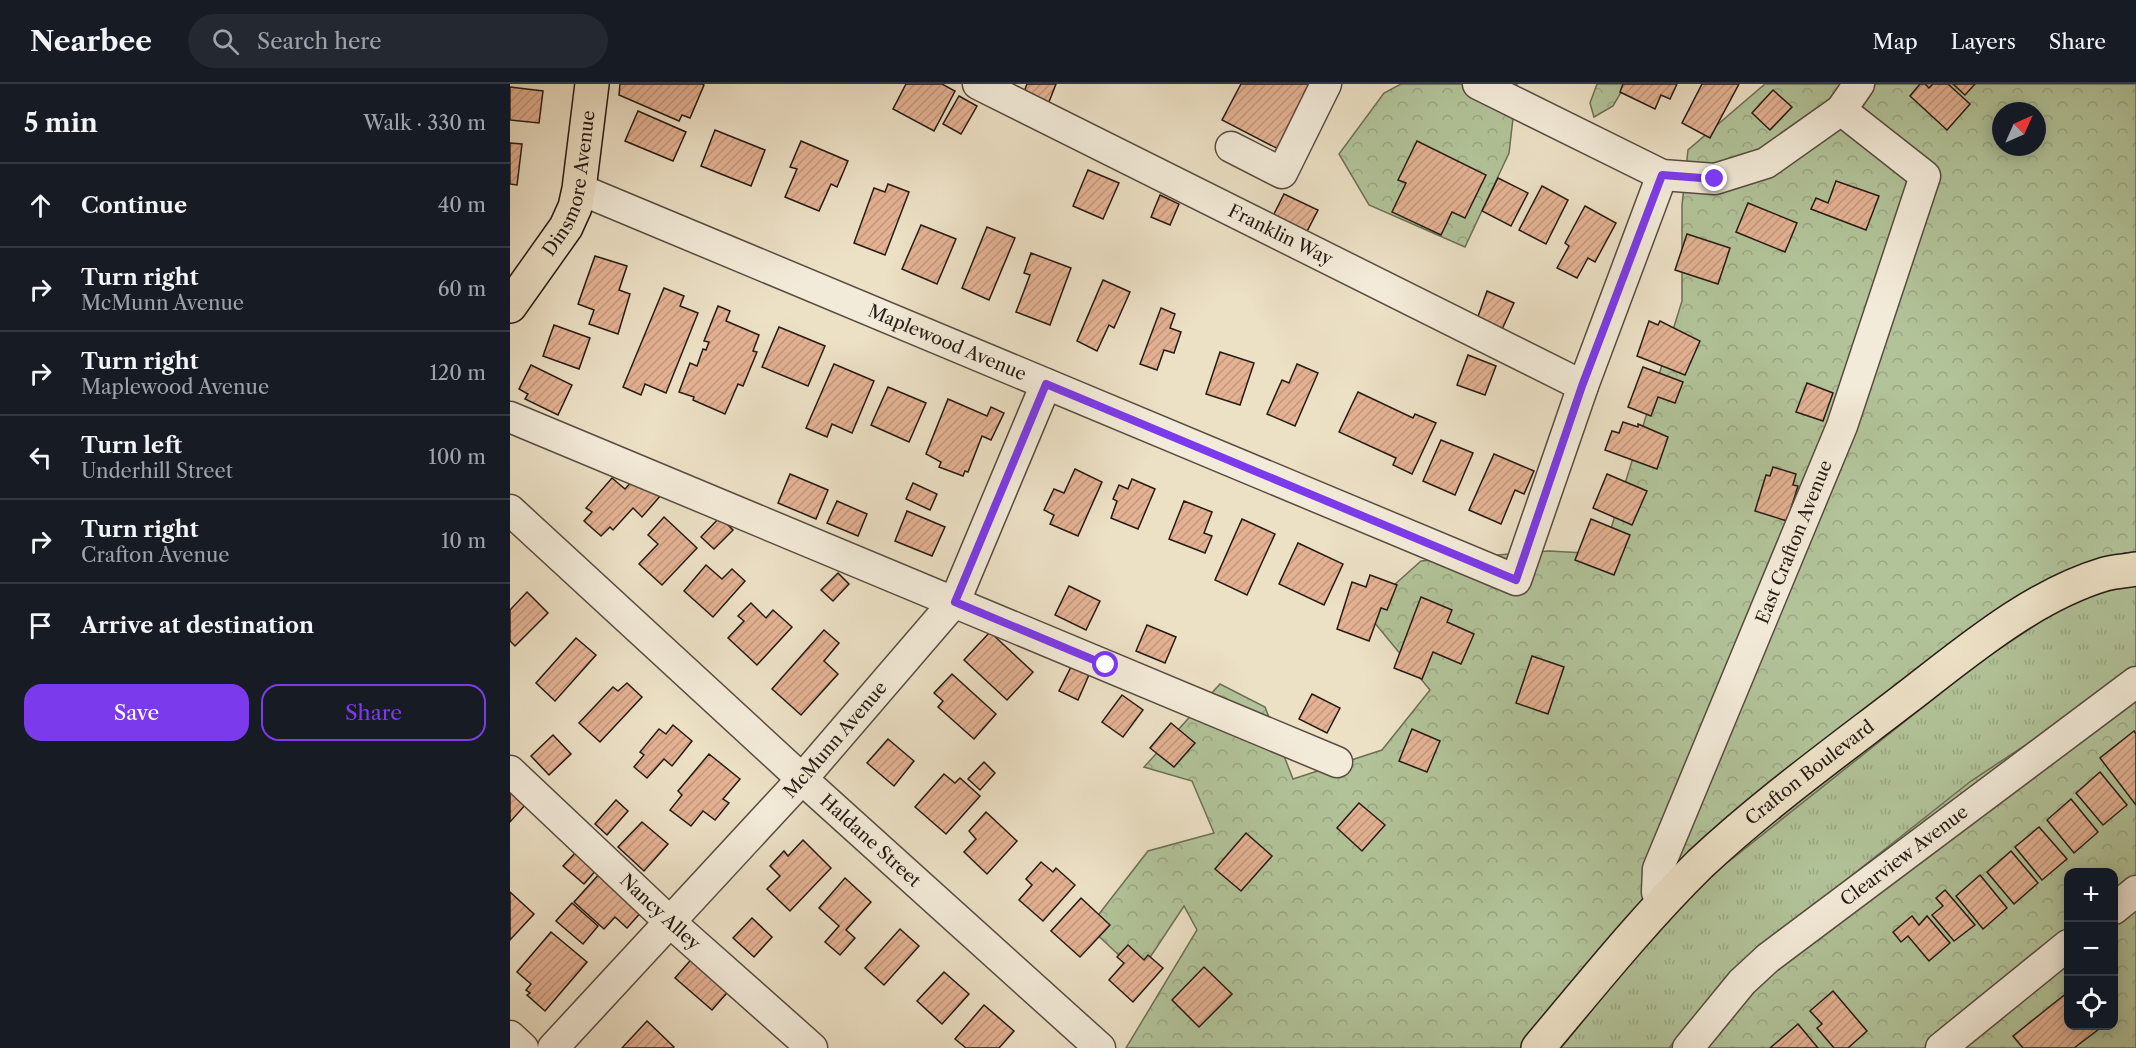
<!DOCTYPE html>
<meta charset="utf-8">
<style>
:root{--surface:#171b24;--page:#242831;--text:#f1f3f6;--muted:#9ea1a6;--line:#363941;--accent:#7c3aed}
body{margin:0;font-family:"Libre Caslon Text",serif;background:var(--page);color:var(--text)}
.controls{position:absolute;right:18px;bottom:18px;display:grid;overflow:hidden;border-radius:12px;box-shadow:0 3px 15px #0003}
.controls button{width:54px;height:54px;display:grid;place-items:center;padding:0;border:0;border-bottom:2px solid var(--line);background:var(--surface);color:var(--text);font:30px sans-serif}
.compass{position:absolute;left:1482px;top:18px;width:54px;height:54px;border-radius:50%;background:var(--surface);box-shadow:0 3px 15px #0003;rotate:45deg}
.stop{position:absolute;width:18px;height:18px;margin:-14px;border:4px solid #7c3aed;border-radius:50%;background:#fff}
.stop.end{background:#7c3aed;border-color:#fff;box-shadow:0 2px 6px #0008}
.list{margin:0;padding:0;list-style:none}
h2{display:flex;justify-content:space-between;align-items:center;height:78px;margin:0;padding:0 24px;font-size:26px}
h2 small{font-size:20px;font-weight:400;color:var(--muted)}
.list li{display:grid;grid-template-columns:39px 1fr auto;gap:18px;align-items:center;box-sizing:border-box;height:84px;padding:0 24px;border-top:2px solid var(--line)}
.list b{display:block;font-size:22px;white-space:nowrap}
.list p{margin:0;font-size:20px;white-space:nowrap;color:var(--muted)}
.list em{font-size:20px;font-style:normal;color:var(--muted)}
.actions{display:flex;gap:12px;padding:18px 24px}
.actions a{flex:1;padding:14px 0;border:2px solid var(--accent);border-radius:18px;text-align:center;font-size:21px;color:var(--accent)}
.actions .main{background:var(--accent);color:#fff}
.icon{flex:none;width:33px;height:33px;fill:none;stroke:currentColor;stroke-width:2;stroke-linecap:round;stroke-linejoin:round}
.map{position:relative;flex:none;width:1626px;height:964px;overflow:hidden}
header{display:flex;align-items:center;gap:36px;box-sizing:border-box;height:84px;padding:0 30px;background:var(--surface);border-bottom:2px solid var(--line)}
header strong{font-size:28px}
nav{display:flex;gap:33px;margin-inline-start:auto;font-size:21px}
.search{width:420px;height:54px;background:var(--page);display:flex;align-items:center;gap:15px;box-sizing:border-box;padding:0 21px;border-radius:33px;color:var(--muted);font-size:22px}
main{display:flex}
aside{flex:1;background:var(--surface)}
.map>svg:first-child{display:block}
.forest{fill:url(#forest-crowns);stroke:#6c6f56;stroke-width:1.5;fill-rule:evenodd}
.park{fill:url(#park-tufts);stroke:#6c6f56;stroke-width:1.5}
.building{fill:url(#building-hatch);stroke:#261b14;stroke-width:1.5}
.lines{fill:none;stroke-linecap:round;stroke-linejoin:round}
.minor-casing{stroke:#584c40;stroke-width:33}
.major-casing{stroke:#261b14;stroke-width:36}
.minor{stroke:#f3ebd9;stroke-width:30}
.major{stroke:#ece0c5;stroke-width:33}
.route{stroke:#7c3aed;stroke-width:8}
.labels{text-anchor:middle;stroke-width:6;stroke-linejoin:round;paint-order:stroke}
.street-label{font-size:18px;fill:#261b14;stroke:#f3ebd9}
</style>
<header>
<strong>Nearbee</strong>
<div class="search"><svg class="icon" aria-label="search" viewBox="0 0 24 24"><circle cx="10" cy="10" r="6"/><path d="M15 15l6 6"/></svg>Search here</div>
<nav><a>Map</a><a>Layers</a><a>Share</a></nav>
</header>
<main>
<aside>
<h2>5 min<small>Walk · 330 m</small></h2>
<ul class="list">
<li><svg class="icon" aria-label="ahead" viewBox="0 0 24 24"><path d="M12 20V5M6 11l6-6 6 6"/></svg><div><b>Continue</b></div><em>40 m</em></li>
<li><svg class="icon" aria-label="right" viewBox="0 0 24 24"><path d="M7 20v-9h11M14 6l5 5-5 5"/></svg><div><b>Turn right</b><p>McMunn Avenue</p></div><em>60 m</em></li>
<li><svg class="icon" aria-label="right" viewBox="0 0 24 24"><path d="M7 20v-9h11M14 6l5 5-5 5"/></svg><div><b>Turn right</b><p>Maplewood Avenue</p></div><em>120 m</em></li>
<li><svg class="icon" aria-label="left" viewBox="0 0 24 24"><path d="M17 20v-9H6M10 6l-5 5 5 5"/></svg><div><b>Turn left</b><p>Underhill Street</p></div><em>100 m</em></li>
<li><svg class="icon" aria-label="right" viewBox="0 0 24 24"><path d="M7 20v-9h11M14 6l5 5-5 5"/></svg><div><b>Turn right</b><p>Crafton Avenue</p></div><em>10 m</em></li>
<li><svg class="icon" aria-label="arrive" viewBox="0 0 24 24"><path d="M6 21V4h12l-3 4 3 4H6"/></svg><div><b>Arrive at destination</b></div></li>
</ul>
<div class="actions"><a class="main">Save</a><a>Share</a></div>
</aside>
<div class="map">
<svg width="1626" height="964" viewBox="0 0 1626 964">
<defs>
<pattern id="forest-crowns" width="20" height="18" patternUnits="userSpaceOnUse" patternTransform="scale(1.5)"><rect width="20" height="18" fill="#b2c399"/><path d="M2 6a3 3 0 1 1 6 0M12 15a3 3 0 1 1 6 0" fill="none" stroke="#99a783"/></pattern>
<pattern id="park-tufts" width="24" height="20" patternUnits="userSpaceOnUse" patternTransform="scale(1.5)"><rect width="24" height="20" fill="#b2c399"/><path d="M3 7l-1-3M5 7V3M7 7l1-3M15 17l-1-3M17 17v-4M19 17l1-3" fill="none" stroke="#99a783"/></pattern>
<pattern id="building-hatch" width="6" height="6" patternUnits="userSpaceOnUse" patternTransform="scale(1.5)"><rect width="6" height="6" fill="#e4b293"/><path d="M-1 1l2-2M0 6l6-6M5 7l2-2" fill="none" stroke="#c3987e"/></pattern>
</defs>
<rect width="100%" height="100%" fill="#ece0c5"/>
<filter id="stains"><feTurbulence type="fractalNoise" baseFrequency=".00333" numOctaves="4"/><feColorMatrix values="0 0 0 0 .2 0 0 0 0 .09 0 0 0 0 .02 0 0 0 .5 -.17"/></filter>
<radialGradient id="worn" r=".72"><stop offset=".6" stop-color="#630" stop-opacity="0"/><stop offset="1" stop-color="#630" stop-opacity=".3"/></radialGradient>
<!-- forest -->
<g class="forest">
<polygon points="891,0 1007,0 999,69 955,163 859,121 829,70 874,9"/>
<polygon points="1087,0 1116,0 1103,22 1084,33 1080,19"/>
<path d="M 1255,0 L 1626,0 L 1626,964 L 616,964 L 687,846 L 674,822 L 629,890 L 579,843 L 638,767 L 704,749 L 682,697 L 634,683 L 710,600 L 755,623 L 783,695 L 872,666 L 920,606 L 855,527 L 911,477 L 1039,467 L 1093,470 L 1172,217 L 1172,121 L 1178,66 ZM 1491,27 L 1527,27 L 1527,63 L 1491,63 ZM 1558,788 L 1604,788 L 1604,942 L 1558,942 Z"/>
</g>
<!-- park -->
<polygon class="park" points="1626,500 1626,593 1611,598 1461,697 1293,830 1191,924 1159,964 1051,964 1097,907 1162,833 1203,790 1467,580 1563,516"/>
<!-- building -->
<g class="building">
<polygon points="110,0 192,0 194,1 180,34 172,31 169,37 109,11"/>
<polygon points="396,0 432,0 445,7 424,47 383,25"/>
<polygon points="517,0 546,0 537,23 512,13"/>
<polygon points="731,0 810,0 774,68 712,36"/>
<polygon points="1113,0 1167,0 1160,15 1151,11 1145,25 1110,8"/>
<polygon points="1192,0 1229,0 1200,54 1172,39"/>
<polygon points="1410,0 1415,0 1419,4 1423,0 1438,0 1460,20 1437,46 1400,12"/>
<polygon points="1443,0 1465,0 1455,11"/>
<polygon points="0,3 33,7 29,39 0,36"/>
<polygon points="1263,6 1282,23 1260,46 1242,29"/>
<polygon points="449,12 467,22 451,50 433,40"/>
<polygon points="128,27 176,48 163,77 115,57"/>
<polygon points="205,46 255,66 241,102 191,82"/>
<polygon points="291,57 338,77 327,103 321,100 309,127 275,113 287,85 280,83"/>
<polygon points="907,57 976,91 955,134 942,128 931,151 882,128 896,99 888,96"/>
<polygon points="0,59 12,60 7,101 0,100"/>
<polygon points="578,86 609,99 593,135 563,122"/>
<polygon points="988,94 1018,109 1001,142 972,127"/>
<polygon points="1326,97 1369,112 1356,146 1301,125 1306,114 1318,119"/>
<polygon points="378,100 399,108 375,171 344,159 364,104 375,108"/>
<polygon points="1032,102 1058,116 1036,160 1009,146"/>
<polygon points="774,110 808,126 793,155 760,138"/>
<polygon points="650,111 669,120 660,141 641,133"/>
<polygon points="1238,119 1287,139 1275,168 1226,148"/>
<polygon points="1075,122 1106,139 1085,178 1078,174 1067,194 1047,184 1059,162 1055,159"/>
<polygon points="411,141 446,155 427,200 392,185"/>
<polygon points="477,143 505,154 479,216 452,204"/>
<polygon points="1177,150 1220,164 1208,200 1165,186"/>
<polygon points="521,169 561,184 540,241 506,228 520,191 514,189"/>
<polygon points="85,172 117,182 109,206 120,210 108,250 79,240 84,226 68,220"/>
<polygon points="593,196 620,208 604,244 599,241 587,267 567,257"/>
<polygon points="154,204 174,212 170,222 188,229 156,309 135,300 131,311 113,303"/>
<polygon points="977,207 1004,219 989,252 965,241"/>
<polygon points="208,222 220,227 216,237 249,251 243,267 247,268 233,302 228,300 215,330 183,316 184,313 169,308 180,279 187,282 193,265 196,266 199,258 194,257"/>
<polygon points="651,224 665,230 660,244 671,248 664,269 654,266 647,286 630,280"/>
<polygon points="1139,237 1148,241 1150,237 1190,257 1175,291 1127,272"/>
<polygon points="44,241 80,254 69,285 33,272"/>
<polygon points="269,243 315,262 298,302 252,283"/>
<polygon points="710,268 744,279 730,321 696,310"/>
<polygon points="958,271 986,282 975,311 947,301"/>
<polygon points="324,280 364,297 342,349 322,340 317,353 296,344"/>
<polygon points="787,280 808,289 785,342 757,330 772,296 779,299"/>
<polygon points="21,281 62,301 48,331 15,315 18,310 9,305"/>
<polygon points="1133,283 1173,298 1165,319 1148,313 1141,332 1118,323"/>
<polygon points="1297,299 1323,309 1313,337 1286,328"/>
<polygon points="378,303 416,319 399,358 361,341"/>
<polygon points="848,308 903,334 905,330 926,339 902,390 883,381 886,374 829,348"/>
<polygon points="438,315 477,332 481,323 494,329 481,356 472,352 458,388 455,387 453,392 429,383 431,378 416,370"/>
<polygon points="1113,338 1128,343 1128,340 1158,353 1147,385 1095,366 1102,347 1109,349"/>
<polygon points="931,356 963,369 945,411 913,397"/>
<polygon points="984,370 1024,387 1014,410 1005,406 991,440 959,426"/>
<polygon points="1263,383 1286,390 1283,401 1288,402 1277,437 1245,427 1256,391 1260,392"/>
<polygon points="565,385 592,398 568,452 540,440 544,431 534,426 544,405 554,409"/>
<polygon points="280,390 318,406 306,435 268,419"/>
<polygon points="1097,390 1137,407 1122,441 1083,424"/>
<polygon points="102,394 115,405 123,396 133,405 138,400 151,411 132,433 123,424 103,446 100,443 91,452 74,437 82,428 76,424"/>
<polygon points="622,395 645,405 628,445 601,434 607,417 603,415 609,401 618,405"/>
<polygon points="403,399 427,410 420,426 396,415"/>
<polygon points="327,417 357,430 348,452 317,439"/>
<polygon points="674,417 702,428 694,449 702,452 695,469 659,455"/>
<polygon points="397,427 435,443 422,472 385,457"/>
<polygon points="154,433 187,464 152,501 129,480 148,460 138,451"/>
<polygon points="210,433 223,446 204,465 191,453"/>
<polygon points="732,435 765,450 737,511 705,496"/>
<polygon points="1081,435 1120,451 1104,491 1065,476"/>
<polygon points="788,459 833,480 814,521 769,500"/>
<polygon points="196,481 212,495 222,485 235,497 203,533 174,507"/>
<polygon points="328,489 339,500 323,517 311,506"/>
<polygon points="860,491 887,501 877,526 871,524 859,557 827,545 842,498 856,503"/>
<polygon points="559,502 590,517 576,546 545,531"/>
<polygon points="17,508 38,529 5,562 0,557 0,526"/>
<polygon points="911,513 942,526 937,538 964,550 951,580 923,568 912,595 884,584"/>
<polygon points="241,519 256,534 263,526 282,543 247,581 218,554 234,537 228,532"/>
<polygon points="637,541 666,553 655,579 626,567"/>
<polygon points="314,546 329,559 314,577 328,590 291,631 262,605"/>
<polygon points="480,548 523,588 497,616 454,576"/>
<polygon points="66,554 86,571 45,617 26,599"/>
<polygon points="1022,572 1054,583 1038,630 1006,619"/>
<polygon points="561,583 579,591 568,616 549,607"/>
<polygon points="442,590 486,630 464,655 428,623 433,617 424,609"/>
<polygon points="117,599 132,613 90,658 69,639 103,603 108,607"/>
<polygon points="802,610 830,624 817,649 789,635"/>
<polygon points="612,611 633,626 613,653 592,638"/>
<polygon points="661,639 685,659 664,683 640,664"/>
<polygon points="163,641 182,657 162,682 154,675 137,694 124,683 134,671 130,668 149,645 156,650"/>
<polygon points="902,645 930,657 917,688 889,677"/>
<polygon points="1624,647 1626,650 1626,721 1590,674"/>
<polygon points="43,651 61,670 39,691 21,672"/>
<polygon points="378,655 404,677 384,702 357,679"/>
<polygon points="199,670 230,695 213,715 219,719 205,736 193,727 181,742 160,726 172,711 168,707"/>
<polygon points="474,678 485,689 470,706 458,695"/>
<polygon points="1590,688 1617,721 1593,741 1566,709"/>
<polygon points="434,690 445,699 450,694 470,712 436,750 405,723"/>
<polygon points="0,707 17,719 0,738"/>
<polygon points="1561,715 1588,748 1564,769 1537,736"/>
<polygon points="106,716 118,727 97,751 85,740"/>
<polygon points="849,719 875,741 852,767 827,744"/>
<polygon points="476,728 507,757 477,790 454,768 466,755 459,747"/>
<polygon points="132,738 158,760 134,787 108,763"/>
<polygon points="1529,743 1557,775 1532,796 1505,763"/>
<polygon points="736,749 762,772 731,807 705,785"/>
<polygon points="293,756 321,784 280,827 257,805 270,792 260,782 274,767 278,772"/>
<polygon points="68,766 88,784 74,800 53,782"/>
<polygon points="1501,767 1528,799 1504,820 1477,788"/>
<polygon points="531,778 543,788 546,784 565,801 533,837 509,816 522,801 516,795"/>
<polygon points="91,788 133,826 117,844 105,833 94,845 64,818"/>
<polygon points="1470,791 1497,824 1473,845 1446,812"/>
<polygon points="335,794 361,818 336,846 345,854 330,871 315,858 329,842 309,824"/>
<polygon points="1435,806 1465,841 1444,857 1422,831 1433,822 1426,814"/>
<polygon points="0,808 24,830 0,856"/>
<polygon points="571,814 600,841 570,873 541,847"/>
<polygon points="62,819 88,842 73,860 46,837"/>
<polygon points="1402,832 1409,841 1417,832 1440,859 1419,877 1398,852 1391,858 1383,848"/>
<polygon points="242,834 262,853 244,873 223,854"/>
<polygon points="390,845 409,862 374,901 355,884"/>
<polygon points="41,848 77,878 35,927 17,911 20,909 16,906 21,900 7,888"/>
<polygon points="618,861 634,876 638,871 653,884 623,918 599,896 614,879 607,873"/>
<polygon points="186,870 223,902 202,926 165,894"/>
<polygon points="694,883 722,910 689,943 662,916"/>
<polygon points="434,888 459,910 432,940 407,917"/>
<polygon points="1323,907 1357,947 1338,964 1324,964 1307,944 1312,940 1300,927"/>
<polygon points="1558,908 1558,942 1593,942 1564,964 1513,964 1503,952"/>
<polygon points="474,921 504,947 489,964 456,964 445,955"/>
<polygon points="137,937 164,963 163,964 112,964"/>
<polygon points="1288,940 1308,964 1260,964"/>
</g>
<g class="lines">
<!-- minor casing -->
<g class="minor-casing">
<g id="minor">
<path id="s1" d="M 468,0 L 1073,302"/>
<polyline points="968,0 1152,91 1205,95 1256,79 1331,26 1415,92 1332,342 1148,785 1147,808 1151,819"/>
<polyline points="1331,26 1349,0"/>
<polyline points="721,63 772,89 816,0"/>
<path id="s2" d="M 69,105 L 1006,496 L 1073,302 L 1152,91"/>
<polyline points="0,333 827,678"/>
<path id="s3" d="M 0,426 L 292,695 L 590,964"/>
<path id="s4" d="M 0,687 L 160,838 L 302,964"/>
<polyline points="1604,825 1626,807"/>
<polyline points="0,952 13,964"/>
<path id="s5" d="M 43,964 L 292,695 L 445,517 L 536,300"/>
<path id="s6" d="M 1178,964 L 1232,898 L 1258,874 L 1626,598"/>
<polyline points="1431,964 1558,861"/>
</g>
</g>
<!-- major casing -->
<g class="major-casing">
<g id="major">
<path id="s7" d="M 0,222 L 56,143 L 65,123 L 69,105 L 82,0"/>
<path id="s8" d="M 1028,964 C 1081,901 1132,837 1190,780 C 1254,720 1326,668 1395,615 C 1455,569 1521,512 1595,490 C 1605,487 1616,487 1626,485"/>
</g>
</g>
<!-- minor -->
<use href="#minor" class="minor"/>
<!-- major -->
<use href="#major" class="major"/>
</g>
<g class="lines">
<!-- route -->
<polyline class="route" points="596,581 445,518 536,300 1006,496 1072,302 1152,91 1205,95"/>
</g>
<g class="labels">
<!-- street labels -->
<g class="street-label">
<text dy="6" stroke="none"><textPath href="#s7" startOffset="140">Dinsmore Avenue</textPath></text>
<text dy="6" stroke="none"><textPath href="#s1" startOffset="338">Franklin Way</textPath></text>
<text dy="6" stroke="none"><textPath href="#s2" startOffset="399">Maplewood Avenue</textPath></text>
<text transform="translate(1284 458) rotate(-68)" y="6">East Crafton Avenue</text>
<text dy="6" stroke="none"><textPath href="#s5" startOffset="418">McMunn Avenue</textPath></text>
<text dy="6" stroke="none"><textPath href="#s8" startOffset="388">Crafton Boulevard</textPath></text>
<text dy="6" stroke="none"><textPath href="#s3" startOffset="489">Haldane Street</textPath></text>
<text dy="6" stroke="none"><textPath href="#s6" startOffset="291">Clearview Avenue</textPath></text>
<text dy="6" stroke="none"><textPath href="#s4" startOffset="206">Nancy Alley</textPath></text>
</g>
</g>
<rect width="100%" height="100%" filter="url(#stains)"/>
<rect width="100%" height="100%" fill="url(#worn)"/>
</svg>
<div class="controls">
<button>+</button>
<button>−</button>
<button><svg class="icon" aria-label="locate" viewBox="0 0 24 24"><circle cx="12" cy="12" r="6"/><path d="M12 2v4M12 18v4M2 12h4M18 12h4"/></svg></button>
</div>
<svg class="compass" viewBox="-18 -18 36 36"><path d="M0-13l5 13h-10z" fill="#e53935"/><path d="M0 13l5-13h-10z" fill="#9ea1a6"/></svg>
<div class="stop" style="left:596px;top:581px"></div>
<div class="stop end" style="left:1205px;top:95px"></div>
</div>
</main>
